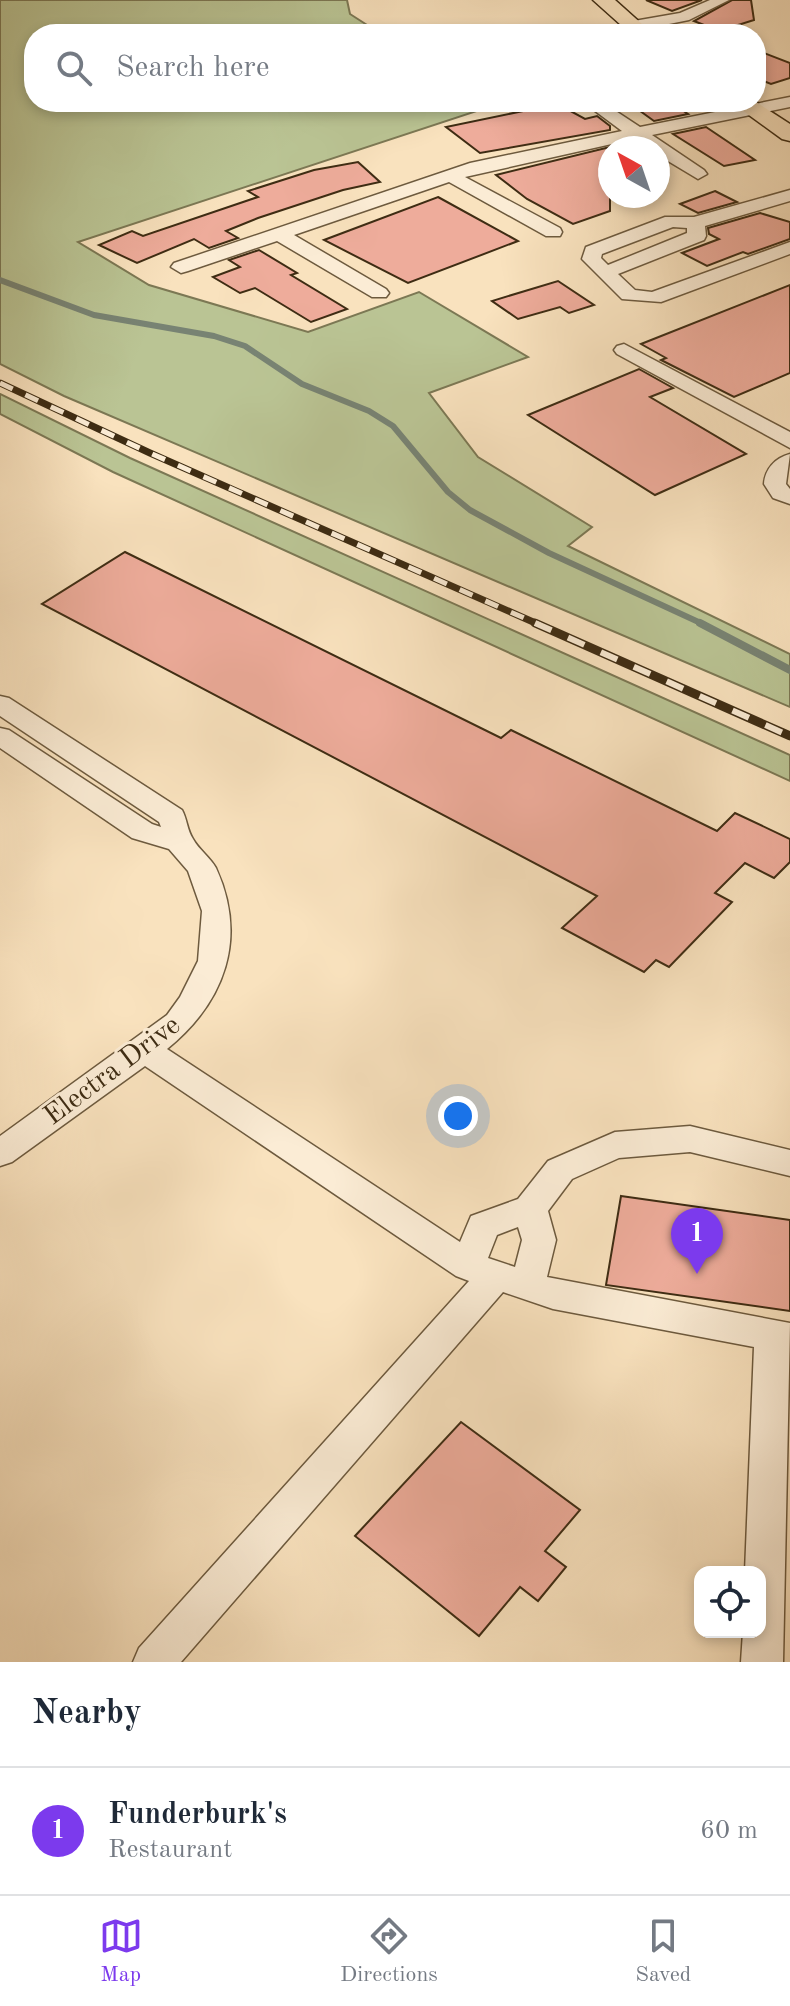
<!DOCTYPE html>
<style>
:root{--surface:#fff;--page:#f2f2f3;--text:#1f2937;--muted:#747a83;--line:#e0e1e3;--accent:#7c3aed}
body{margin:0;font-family:"Old Standard TT",serif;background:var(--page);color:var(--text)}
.controls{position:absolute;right:24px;bottom:24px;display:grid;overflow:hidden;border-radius:16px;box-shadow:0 4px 12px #0003}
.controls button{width:72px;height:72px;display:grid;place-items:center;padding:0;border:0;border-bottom:2px solid var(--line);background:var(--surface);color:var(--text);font:40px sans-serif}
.compass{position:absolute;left:598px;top:136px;width:72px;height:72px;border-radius:50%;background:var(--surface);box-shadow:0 4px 12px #0003;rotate:320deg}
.you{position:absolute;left:458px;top:1116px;width:28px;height:28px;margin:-20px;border:6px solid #fff;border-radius:50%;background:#1a73e8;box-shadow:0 0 0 12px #1a73e833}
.badge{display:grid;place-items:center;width:52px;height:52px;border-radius:50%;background:var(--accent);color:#fff;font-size:26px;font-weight:700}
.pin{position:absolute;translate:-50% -66px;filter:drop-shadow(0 2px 4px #0008)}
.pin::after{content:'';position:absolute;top:42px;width:28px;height:24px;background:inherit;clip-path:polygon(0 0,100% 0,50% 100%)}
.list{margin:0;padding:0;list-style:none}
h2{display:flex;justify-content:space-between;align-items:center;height:104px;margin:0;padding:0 32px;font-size:34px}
h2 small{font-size:26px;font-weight:400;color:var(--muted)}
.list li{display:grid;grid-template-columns:52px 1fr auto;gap:24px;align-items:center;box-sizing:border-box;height:128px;padding:0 32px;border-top:2px solid var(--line)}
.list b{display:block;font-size:30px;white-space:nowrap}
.list p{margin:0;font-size:26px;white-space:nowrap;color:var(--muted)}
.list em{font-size:26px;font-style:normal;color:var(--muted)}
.icon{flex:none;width:44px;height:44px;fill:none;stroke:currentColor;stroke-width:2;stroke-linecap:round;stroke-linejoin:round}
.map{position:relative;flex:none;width:790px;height:1662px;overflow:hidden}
.search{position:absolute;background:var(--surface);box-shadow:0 4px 12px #0003;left:24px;right:24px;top:24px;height:88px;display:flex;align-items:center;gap:20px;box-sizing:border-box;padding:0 28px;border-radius:32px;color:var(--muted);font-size:30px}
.sheet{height:232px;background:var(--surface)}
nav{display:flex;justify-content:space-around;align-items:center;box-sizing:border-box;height:112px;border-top:2px solid var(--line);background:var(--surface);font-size:22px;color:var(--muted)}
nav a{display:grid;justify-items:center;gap:4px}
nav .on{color:var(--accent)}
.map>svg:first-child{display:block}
.green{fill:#bac494;stroke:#7c7854;stroke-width:2}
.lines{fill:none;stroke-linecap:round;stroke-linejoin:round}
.stream-far1{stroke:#788373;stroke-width:6}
.stream{stroke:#788373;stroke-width:8}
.building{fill:#eeac9b;stroke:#3e2c13;stroke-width:2}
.minor-casing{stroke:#6d5a3e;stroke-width:3}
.major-casing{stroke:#3e2c13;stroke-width:3}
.minor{fill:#fbecd5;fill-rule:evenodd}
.major{fill:#f9e2be;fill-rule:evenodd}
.rail-far1-casing{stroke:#3e2c13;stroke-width:7}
.rail-casing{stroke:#3e2c13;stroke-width:9}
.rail-far1{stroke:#fbecd5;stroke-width:5;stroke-dasharray:14;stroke-linecap:butt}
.rail{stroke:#fbecd5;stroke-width:6;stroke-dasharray:18;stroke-linecap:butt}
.labels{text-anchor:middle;stroke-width:6;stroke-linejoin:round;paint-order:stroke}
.street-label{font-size:28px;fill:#3e2c13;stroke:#fbecd5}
</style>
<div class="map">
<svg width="790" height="1662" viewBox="0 0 790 1662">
<rect width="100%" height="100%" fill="#f9e2be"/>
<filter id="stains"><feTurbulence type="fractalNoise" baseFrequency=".0025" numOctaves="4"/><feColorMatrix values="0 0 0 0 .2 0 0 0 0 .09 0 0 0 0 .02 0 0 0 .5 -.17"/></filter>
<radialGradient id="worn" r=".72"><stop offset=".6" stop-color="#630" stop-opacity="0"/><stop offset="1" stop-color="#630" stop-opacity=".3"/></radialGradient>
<!-- green -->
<g class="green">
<polygon points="0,0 347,0 350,14 381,34 34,34 34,102 486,102 492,106 78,242 149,285 308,332 419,292 528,357 429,393 478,457 592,527 568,546 790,654 790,707 64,396 0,364"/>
<polygon points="0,394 130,458 790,755 790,781 113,472 0,414"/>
</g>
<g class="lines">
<!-- stream-far1 -->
<polyline class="stream-far1" points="0,280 94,315 214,336 245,346 302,384 369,411 393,426 448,492 470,510 549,553 705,625"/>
<!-- stream -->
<polyline class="stream" points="700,623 790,670"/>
</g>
<!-- building -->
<g class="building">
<polygon points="646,0 702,0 672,11"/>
<polygon points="732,0 751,0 754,20 719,31 694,21"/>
<polygon points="756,50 790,63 790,78 771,84 756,78"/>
<polygon points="507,102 554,102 585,119 597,116 610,126 610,130 480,153 446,127 523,111"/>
<polygon points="663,102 670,102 688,114 654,121 636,108"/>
<polygon points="706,127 755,160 724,166 673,134"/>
<polygon points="610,147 610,211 573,224 527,199 496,175"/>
<polygon points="358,162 380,182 343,190 258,218 226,231 238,238 209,248 194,239 137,263 99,245 132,231 143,236 258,197 248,191 314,170"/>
<polygon points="715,191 737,202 698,213 680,204"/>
<polygon points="438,197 518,241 408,283 324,240"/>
<polygon points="760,213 790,222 790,239 748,254 743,252 707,266 682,253 719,239 709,234 708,228"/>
<polygon points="259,250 297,273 291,275 347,309 311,322 255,288 240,293 213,277 240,267 229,260"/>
<polygon points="558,281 594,305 569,313 560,307 518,319 492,301"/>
<polygon points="790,285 790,373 734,397 661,360 666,358 641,344"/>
<polygon points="639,369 673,388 650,397 746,454 655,495 528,415"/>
<polygon points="125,552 501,738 511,730 717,831 735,813 790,839 790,862 774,878 745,863 715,893 732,902 669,967 656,960 644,972 562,928 597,896 42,604"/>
<polygon points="621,1196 790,1220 790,1311 606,1285"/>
<polygon points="461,1422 580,1510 545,1551 566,1567 538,1601 520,1587 479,1636 355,1536"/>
</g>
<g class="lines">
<!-- minor casing -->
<g class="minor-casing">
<g id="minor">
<polygon points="710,0 729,0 689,20 634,31 626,26 634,21 680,13"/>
<polygon points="790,97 790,107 652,135 704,170 707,174 698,179 658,155 658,148 648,148 634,139 465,177 560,228 562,232 560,236 546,236 449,182 294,235 386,289 389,293 386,297 372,297 277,241 188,271 181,273 171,267 174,263 470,163 622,131 583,102 602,102 640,127"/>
<path d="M 790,190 L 790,201 L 705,226 L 706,236 L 704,240 L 618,274 L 635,290 L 652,292 L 790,242 L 790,254 L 661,302 L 622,299 L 582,259 L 586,247 L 665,217 L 694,217 ZM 673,227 L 687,228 L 687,233 L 608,265 L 601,258 L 602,254 Z"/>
<polygon points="624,344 790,432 790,448 617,354 614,350 617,346"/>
<path d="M 790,454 L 786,484 L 790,489 L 790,504 L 773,498 L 764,484 C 765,469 775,458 790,454 Z"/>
<path d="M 0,696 L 9,698 L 182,810 C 187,819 187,830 193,839 C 199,850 210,857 216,868 C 248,938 225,1002 167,1049 L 460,1242 L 471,1216 L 518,1199 L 548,1161 L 615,1132 L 690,1126 L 790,1150 L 790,1176 L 690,1152 L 619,1158 L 572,1179 L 548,1211 L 556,1240 L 547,1277 L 790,1323 L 783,1662 L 741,1662 L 743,1632 L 760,1632 L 760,1572 L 745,1572 L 754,1347 L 553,1309 L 503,1292 L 181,1662 L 133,1662 L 139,1648 L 469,1281 L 456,1276 L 145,1066 L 12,1162 L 0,1166 L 0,1136 L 167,1015 L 180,997 L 198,961 L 202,911 L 188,871 L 169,849 L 132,838 L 0,748 L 0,728 L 9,730 L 152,824 L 161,827 L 159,822 L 0,716 ZM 518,1227 L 522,1240 L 515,1267 L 488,1258 L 497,1235 Z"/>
</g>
</g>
<!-- major casing -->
<g class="major-casing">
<g id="major">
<polygon points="593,0 615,0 653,34 631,34"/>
<polygon points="731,102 756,102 790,124 790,141 782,139"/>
</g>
</g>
<!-- minor -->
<use href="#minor" class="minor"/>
<!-- major -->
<use href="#major" class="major"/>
<!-- rail-far1 casing -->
<g class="rail-far1-casing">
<polyline id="rail-far1" points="0,383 150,453 540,625"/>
</g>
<!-- rail casing -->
<g class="rail-casing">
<polyline id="rail" points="535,623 790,736"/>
</g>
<!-- rail-far1 -->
<use href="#rail-far1" class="rail-far1"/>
<!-- rail -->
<use href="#rail" class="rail"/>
</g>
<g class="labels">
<!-- street labels -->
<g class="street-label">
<text transform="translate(111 1069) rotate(-37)" y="10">Electra Drive</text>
</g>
</g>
<rect width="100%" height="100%" filter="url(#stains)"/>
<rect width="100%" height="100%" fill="url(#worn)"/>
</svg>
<div class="controls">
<button><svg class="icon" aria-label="locate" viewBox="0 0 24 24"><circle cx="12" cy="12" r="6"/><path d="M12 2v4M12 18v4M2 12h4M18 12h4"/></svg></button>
</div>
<svg class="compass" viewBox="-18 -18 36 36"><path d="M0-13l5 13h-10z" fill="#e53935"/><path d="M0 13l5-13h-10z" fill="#747a83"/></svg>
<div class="you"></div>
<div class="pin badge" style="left:697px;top:1274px">1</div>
<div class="search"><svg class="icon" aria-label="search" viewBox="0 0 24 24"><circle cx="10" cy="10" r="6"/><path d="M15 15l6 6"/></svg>Search here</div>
</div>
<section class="sheet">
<h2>Nearby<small></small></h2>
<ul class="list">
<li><span class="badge">1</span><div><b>Funderburk's</b><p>Restaurant</p></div><em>60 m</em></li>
</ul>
</section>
<nav>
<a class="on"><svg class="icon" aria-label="map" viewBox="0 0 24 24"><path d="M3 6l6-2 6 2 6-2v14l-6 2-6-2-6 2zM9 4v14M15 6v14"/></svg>Map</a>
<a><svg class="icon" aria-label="directions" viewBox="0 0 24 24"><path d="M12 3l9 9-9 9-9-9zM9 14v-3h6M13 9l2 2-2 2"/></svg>Directions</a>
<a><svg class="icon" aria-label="saved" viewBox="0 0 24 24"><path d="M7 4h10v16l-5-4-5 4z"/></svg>Saved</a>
</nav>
